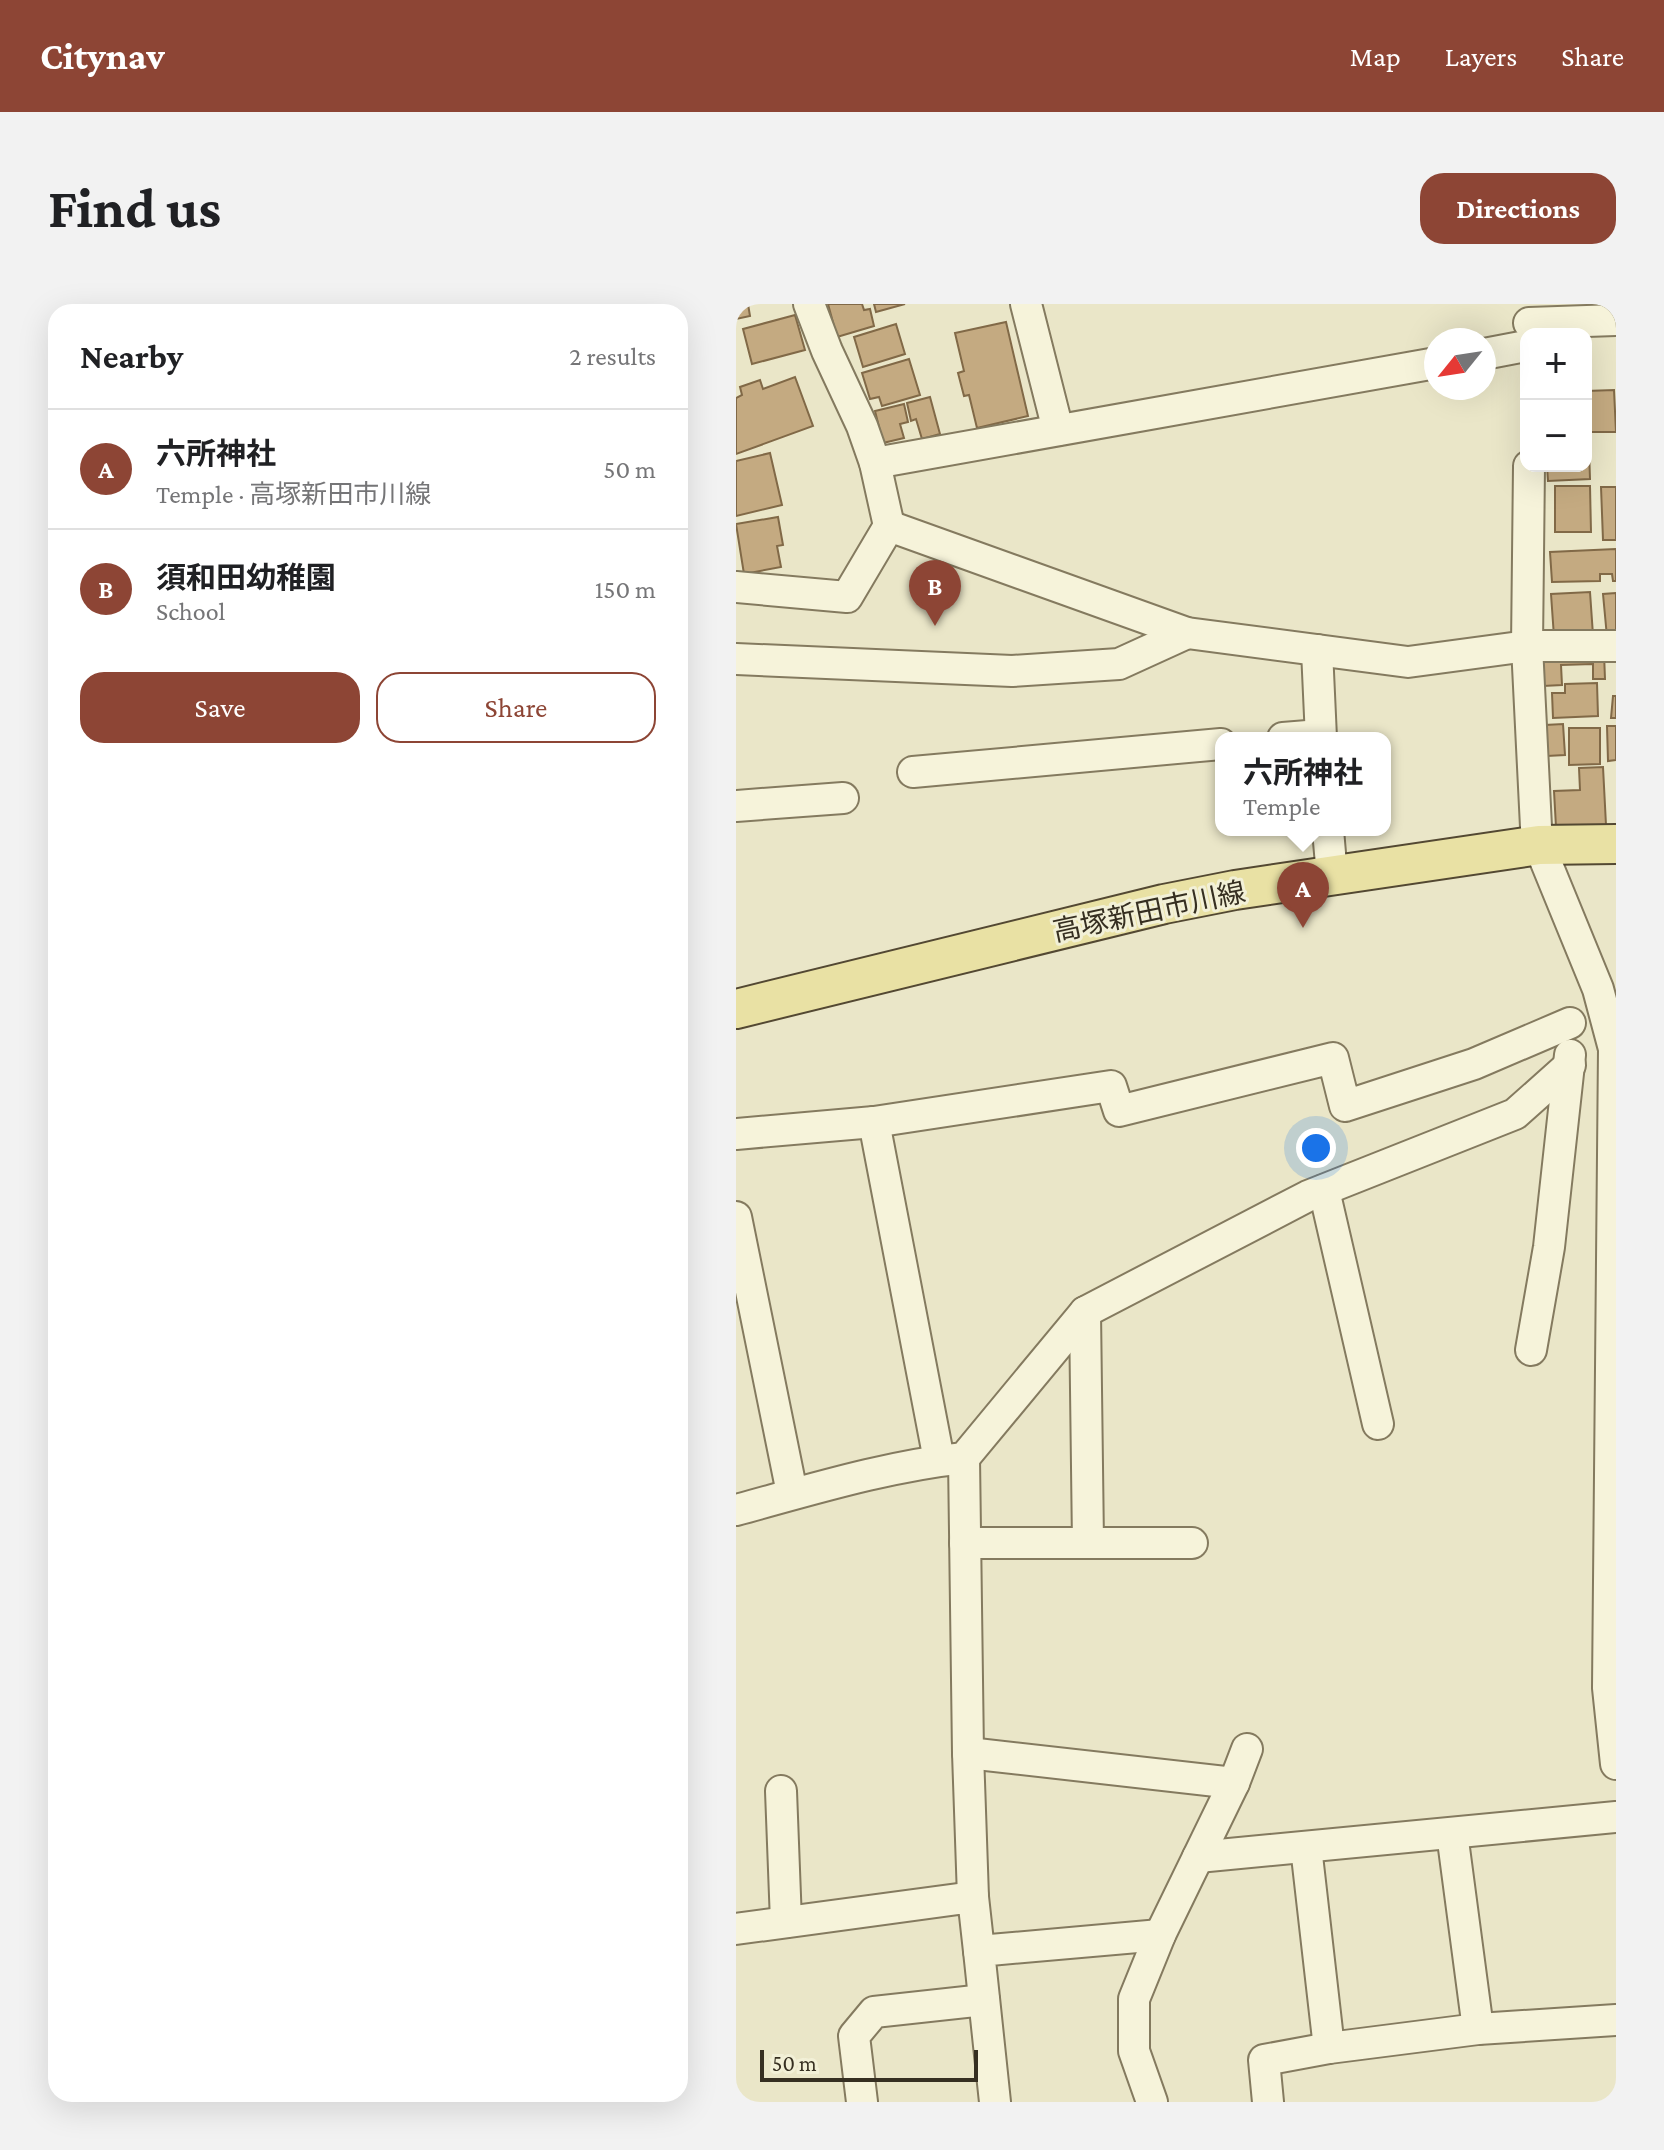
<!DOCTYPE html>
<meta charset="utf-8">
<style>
:root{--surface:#fff;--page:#f2f2f2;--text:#202124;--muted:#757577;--line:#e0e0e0;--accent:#8d4535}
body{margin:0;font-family:"Crimson Pro","Noto Sans JP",serif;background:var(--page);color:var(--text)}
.controls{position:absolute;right:24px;top:24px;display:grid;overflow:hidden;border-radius:16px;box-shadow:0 8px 32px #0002}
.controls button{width:72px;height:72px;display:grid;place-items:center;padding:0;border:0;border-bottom:2px solid var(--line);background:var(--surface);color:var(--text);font:40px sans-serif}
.compass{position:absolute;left:688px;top:24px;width:72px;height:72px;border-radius:50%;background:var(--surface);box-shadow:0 8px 32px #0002;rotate:240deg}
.scale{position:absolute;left:24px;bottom:20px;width:218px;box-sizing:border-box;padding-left:8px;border:4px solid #362f21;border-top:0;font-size:22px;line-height:28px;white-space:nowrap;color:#362f21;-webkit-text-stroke:6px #f2f0d7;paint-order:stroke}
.you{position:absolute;left:580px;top:844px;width:28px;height:28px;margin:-20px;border:6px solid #fff;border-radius:50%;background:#1a73e8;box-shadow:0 0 0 12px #1a73e833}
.badge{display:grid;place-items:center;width:52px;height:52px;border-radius:50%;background:var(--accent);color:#fff;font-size:26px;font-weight:700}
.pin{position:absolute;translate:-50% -66px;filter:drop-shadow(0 2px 4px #0008)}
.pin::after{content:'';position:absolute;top:42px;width:28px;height:24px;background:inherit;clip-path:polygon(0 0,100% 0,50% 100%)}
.popup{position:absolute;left:479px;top:428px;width:176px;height:104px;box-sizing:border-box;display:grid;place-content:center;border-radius:16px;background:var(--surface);filter:drop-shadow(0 2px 6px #0005);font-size:26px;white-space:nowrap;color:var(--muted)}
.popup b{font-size:30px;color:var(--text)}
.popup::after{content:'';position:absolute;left:50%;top:100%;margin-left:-16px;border:16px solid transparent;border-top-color:var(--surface)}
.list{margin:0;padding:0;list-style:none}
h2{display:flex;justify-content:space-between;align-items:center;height:104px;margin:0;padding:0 32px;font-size:34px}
h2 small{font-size:26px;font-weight:400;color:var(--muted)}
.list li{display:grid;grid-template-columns:52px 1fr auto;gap:24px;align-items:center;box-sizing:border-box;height:120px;padding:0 32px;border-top:2px solid var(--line)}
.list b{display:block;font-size:30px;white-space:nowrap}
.list p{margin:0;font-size:26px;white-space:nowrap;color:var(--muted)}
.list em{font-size:26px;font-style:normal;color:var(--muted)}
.actions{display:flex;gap:16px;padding:24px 32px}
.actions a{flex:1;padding:18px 0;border:2px solid var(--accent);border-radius:24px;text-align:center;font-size:28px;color:var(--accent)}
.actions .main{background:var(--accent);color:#fff}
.map{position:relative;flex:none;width:880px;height:1798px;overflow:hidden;border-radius:24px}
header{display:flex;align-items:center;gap:48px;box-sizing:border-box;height:112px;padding:0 40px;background:var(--accent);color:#fff}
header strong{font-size:38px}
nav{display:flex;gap:44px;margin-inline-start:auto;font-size:28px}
.intro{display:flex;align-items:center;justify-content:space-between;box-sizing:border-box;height:192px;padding:0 48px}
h1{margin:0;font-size:56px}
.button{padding:20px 36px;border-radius:24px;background:var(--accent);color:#fff;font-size:28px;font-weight:700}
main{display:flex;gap:48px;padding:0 48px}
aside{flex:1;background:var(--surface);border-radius:24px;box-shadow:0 8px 32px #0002}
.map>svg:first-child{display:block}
.building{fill:#c4aa81;stroke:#816947;stroke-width:2}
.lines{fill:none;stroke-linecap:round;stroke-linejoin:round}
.minor-casing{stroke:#847a5f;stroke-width:34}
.major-casing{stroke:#534832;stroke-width:42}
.minor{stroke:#f6f3da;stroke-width:30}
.major{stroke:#e9e1a4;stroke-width:38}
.labels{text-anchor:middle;stroke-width:6;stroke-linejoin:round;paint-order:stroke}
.street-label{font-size:28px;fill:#362f21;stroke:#f2f0d7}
</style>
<header>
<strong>Citynav</strong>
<nav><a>Map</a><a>Layers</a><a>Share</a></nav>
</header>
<div class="intro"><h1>Find us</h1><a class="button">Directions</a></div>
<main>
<aside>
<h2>Nearby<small>2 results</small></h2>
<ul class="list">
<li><span class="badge">A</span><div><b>六所神社</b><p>Temple · 高塚新田市川線</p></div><em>50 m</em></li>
<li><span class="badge">B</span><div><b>須和田幼稚園</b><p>School</p></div><em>150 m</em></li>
</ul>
<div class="actions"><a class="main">Save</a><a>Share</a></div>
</aside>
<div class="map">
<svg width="880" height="1798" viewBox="0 0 880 1798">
<rect width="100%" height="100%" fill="#eae6c8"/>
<!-- building -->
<g class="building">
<polygon points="0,0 12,0 14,12 0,15"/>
<polygon points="92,0 126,0 128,6 134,5 138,22 101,33"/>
<polygon points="138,0 169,0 140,8"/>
<polygon points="59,11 69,46 16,60 7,25"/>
<polygon points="270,18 292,112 241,124 233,91 228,92 222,69 228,67 219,29"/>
<polygon points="160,20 169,50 127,63 118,33"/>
<polygon points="173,55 184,91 146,102 143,93 134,95 126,69"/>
<polygon points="59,73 77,122 0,150 0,94 6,91 4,83 24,76 27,85"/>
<polygon points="878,86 880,128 850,128 850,87"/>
<polygon points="194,93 204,130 186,135 180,115 175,117 171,99"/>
<polygon points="168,100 172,118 164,120 168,134 147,139 139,107"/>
<polygon points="850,145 853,145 854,175 812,177 811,162 850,162"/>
<polygon points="34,149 46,201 0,212 0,157"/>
<polygon points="819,182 854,182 855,228 819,228"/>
<polygon points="865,183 880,183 880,236 867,236"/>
<polygon points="42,213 47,241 41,242 45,263 8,270 0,220"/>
<polygon points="880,245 880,277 877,277 876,270 864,270 864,277 816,278 814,248"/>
<polygon points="854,288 857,331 818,333 815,290"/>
<polygon points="880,289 880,332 871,333 867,290"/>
<polygon points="868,349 869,375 857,375 857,360 825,361 826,381 807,382 806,350"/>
<polygon points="861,379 862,412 817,414 816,389 829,389 829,380"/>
<polygon points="877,392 880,392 880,414 875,414"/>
<polygon points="827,420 829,451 811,452 809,421"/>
<polygon points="871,422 880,422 880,456 872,457"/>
<polygon points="833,424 864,424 864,460 833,461"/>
<polygon points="867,463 870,521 820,523 818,487 844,486 843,464"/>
</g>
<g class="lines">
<!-- minor casing -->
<g class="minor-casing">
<g id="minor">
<polyline points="290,0 322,126"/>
<polyline points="793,19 880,16"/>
<polyline points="748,50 790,42"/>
<polyline points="139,159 700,59"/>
<polyline points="793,162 791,342 800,523 803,541 862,685 878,745 872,1384 880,1460"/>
<polyline points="153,222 451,329 672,358 791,342 880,342"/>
<polyline points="0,283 111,293 153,222 139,159 126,122 91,47 73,0"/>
<polyline points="581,346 585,434"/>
<polyline points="0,355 276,367 383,360 451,329"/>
<polyline points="547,434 584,431"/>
<polyline points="177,468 485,440"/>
<polyline points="0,502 107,494"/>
<polyline points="592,526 596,572"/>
<polyline points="138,818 203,1156"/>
<polyline points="0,830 138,818 375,782 383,807 597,754 609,802 738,760 834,719"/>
<polyline points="588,886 642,1120"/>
<polyline points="0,913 56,1189"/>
<polyline points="349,1008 352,1239"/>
<polyline points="795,1046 813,943 834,751"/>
<polyline points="228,1154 232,1449 237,1593"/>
<path d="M 0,1206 C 74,1186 151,1162 228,1154 L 349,1008 L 572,892 L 779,810 L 834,761"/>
<polyline points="229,1239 456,1239"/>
<polyline points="232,1449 498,1479"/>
<polyline points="45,1487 50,1618"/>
<polyline points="716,1529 742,1725"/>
<polyline points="570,1543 593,1744"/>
<polyline points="462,1553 880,1513"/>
<polyline points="0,1625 237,1593 243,1647"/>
<polyline points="126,1798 118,1732 138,1708 248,1696"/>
<polyline points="259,1798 243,1647 424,1631"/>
<polyline points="416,1798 398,1747 398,1695 424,1631 498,1479 511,1445"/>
<polyline points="532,1798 528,1756 593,1744 742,1725 880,1716"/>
</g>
</g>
<!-- major casing -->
<g class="major-casing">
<polyline id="major" points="0,705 428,600 499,586 803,541 880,540"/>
</g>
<!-- minor -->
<use href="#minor" class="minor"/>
<!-- major -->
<use href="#major" class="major"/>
</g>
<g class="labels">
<!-- street labels -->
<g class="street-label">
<text transform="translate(413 607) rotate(-12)" y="10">高塚新田市川線</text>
</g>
</g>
</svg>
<div class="controls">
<button>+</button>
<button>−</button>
</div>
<svg class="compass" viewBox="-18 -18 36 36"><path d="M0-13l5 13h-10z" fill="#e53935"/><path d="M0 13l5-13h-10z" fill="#757577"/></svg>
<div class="scale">50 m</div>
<div class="you"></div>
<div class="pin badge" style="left:567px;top:624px">A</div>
<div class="popup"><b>六所神社</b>Temple</div>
<div class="pin badge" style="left:199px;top:322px">B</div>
</div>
</main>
